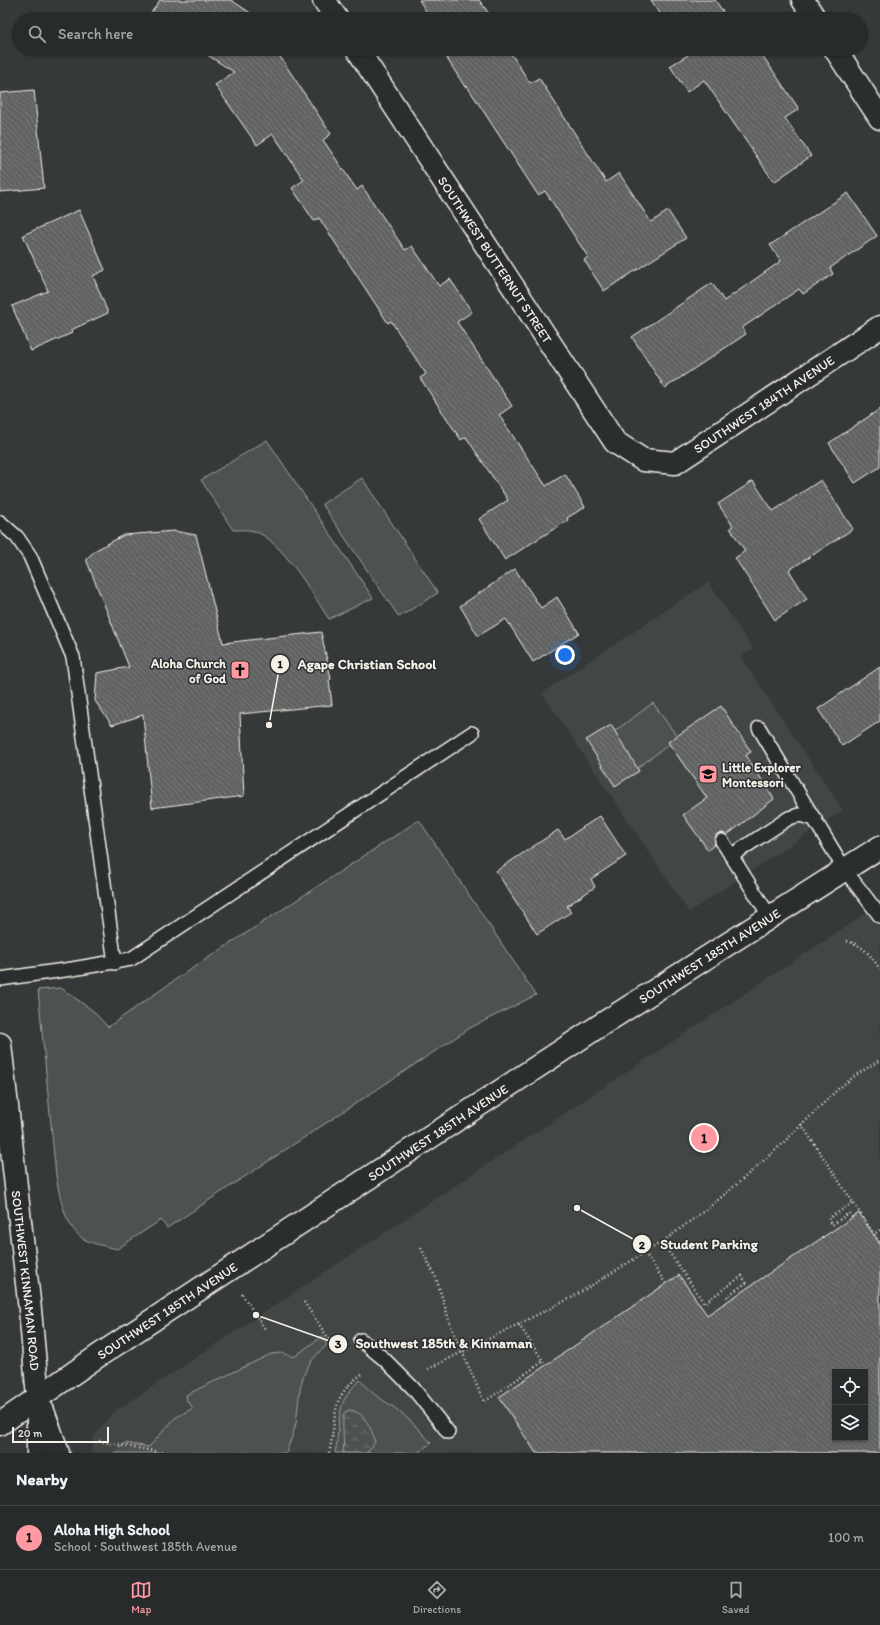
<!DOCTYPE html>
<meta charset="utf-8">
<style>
:root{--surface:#282b2b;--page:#343737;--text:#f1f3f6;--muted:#a5a7a9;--line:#444747;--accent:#ff9aa2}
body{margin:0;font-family:Itim,sans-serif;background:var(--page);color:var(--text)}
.controls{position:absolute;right:12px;bottom:12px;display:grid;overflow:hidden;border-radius:0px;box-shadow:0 1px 3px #0004}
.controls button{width:36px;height:36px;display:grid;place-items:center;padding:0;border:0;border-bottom:1px solid var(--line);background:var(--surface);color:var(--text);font:20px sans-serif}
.scale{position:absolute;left:12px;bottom:10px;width:97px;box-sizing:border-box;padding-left:4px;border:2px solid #f4f1e8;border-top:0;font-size:11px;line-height:14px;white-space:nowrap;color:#f4f1e8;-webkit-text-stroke:3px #2a2d2e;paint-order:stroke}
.you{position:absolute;left:565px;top:655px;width:14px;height:14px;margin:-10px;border:3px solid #fff;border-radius:50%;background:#1a73e8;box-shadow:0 0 0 6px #1a73e833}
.badge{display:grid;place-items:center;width:26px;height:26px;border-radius:50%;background:var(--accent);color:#111;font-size:13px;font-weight:700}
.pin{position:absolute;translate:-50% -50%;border:2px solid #fff;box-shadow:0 1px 4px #0006}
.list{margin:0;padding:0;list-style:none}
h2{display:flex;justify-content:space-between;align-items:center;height:52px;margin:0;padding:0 16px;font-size:17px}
h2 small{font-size:13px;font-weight:400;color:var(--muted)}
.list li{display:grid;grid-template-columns:26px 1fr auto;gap:12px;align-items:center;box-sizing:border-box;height:64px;padding:0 16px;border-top:1px solid var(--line)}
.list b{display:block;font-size:15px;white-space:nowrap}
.list p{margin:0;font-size:13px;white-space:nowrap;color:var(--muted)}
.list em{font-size:13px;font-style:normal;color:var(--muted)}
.icon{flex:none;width:22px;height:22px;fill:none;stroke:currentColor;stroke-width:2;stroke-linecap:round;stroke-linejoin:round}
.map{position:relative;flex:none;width:880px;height:1453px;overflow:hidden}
.search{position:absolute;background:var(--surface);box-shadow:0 1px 3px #0004;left:12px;right:12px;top:12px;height:44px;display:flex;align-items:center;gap:10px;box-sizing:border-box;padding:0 14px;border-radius:22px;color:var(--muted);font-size:15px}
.sheet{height:116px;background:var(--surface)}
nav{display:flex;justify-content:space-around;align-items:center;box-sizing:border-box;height:56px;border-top:1px solid var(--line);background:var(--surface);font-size:11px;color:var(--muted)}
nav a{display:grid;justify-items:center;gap:2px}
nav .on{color:var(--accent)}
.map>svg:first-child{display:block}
.built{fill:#434645;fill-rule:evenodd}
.green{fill:#4e514f;stroke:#a1a19c}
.wetland{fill:url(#wetland-marsh);stroke:#a1a19c}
.building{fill:url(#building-back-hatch);stroke:#f4f1e8;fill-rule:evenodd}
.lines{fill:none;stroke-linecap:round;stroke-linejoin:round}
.service-casing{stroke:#f4f1e8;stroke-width:16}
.minor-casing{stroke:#f4f1e8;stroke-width:25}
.secondary-casing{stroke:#f4f1e8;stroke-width:25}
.path{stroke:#f4f1e8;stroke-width:2.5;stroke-dasharray:1 3;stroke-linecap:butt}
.service{stroke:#2a2d2e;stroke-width:13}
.minor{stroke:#2a2d2e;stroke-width:22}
.secondary{stroke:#2a2d2e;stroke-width:22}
.labels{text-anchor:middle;stroke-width:3;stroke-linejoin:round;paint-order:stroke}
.street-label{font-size:13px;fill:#f4f1e8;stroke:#2a2d2e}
.poi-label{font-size:13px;font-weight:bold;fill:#f4f1e8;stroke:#2a2d2e;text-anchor:end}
.leader{fill:none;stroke:#f4f1e8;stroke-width:1.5}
.callout-dot{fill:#f4f1e8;stroke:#2a2d2e;stroke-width:1.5}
.mark-label{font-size:12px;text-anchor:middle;font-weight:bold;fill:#111}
.callout-label{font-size:14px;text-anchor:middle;font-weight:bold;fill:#f4f1e8;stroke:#2a2d2e;stroke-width:3;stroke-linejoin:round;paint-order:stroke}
</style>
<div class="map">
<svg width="880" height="1453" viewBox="0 0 880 1453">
<defs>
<pattern id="wetland-marsh" width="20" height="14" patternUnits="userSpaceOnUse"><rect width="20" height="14" fill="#4e514f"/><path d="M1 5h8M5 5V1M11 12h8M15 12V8" fill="none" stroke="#686a68"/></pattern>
<pattern id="building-back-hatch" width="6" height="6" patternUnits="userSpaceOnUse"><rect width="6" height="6" fill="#616362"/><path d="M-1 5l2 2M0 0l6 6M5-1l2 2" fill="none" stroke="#787a78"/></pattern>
</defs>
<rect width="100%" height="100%" fill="#363939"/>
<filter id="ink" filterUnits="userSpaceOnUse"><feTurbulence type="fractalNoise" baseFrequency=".025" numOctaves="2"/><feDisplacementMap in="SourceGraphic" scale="8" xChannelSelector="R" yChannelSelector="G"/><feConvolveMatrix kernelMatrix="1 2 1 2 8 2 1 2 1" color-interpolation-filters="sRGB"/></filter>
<g filter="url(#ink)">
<!-- built -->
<g class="built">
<polygon points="708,582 753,649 741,657 843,810 689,912 542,693"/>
<path d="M 880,904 L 880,1453 L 91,1453 L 93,1438 L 102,1426 L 114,1412 ZM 835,1372 L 865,1372 L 865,1438 L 835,1438 Z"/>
</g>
<!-- green -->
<g class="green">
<path d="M 267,440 L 373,598 L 329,619 C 313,595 281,539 254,531 C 247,529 240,530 233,530 L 201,480 Z"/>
<polygon points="362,478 438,593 399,617 322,504"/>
<polygon points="653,703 678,738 637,768 612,733"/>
<path d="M 419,820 L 536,995 L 470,1028 L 167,1228 L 161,1220 L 117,1249 C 109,1247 88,1243 82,1238 C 64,1224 60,1197 56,1176 L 38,990 L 61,988 L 92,1010 L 108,1027 L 182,975 Z"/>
<path d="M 322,1336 L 327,1345 C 297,1371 301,1387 296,1423 C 294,1433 289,1444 286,1453 L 115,1453 L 125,1443 L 149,1447 L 175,1418 L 193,1408 L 187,1401 L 186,1395 L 271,1354 L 281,1353 L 294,1357 Z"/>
<path d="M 360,1380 C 372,1395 381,1398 396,1409 C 409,1418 420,1431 431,1443 L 417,1453 L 335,1453 C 339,1436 337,1416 344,1400 C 348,1392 354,1386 360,1380 Z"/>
</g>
<!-- wetland -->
<path class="wetland" d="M 349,1410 C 364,1411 372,1429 375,1442 L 367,1453 L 343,1453 C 345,1440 341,1427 344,1413 Z"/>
<!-- building -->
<g class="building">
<polygon points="160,0 231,0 252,14 249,19 147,19"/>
<polygon points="419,0 479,0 493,19 431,19"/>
<polygon points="651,0 715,0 728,19 664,19"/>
<polygon points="198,49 275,49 331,134 323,140 357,190 362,186 405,250 412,246 439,286 450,279 472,312 457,322 512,406 499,415 546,486 565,474 585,507 567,518 568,520 505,560 479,519 508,500 466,437 461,440 420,378 426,374 391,321 388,323 319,218 314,221 292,188 304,180 273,134 257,145 215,85 234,72"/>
<polygon points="441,49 508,49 530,83 539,78 606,182 619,173 651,222 668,211 686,238 604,291 584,260 588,257 545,191 538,195 467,86 465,87"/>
<polygon points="684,49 758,49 799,109 785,118 811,156 774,182 704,80 687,92 670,66 688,55"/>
<polygon points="34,90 44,188 0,192 0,93"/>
<polygon points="848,193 877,236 830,268 833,274 803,294 799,289 742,328 746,334 665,388 632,337 712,283 724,301 781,261 770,245"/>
<polygon points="79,210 105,270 93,276 108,313 71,330 72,333 31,351 12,306 48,291 23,235"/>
<polygon points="880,409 880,467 855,483 829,443"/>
<polygon points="821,480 853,529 789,570 807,599 775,620 735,558 745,551 730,528 733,526 718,504 753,481 773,511"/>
<polygon points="174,531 196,535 223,643 321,632 331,679 329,680 332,705 240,714 244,796 152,808 143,715 112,725 95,701 97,673 129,667 86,559 96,550 124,535"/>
<polygon points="515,569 541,608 557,597 579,633 533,662 506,619 478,636 460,606"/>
<polygon points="880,667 880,721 842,746 818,709"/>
<polygon points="721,706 751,752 746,755 774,799 727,835 722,833 717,834 715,838 715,844 708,850 683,815 707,798 668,742"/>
<polygon points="611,725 639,771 615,786 586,740"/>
<polygon points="600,816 626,856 591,879 595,887 567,906 571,912 537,934 496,871 558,830 565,839"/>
<path d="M 859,1213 L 880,1244 L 880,1453 L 536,1453 L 499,1397 L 679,1275 L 707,1315 ZM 835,1372 L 865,1372 L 865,1438 L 835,1438 Z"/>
</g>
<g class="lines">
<!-- service casing -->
<g class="service-casing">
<g id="service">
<polyline points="0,522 17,537 30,556 73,657 115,963"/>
<polyline points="759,728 845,870 880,916"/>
<polyline points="722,841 770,917"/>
<polyline points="731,856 789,818 799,815 815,819"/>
<polyline points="0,979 72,969 131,959 472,733"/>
<polyline points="361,1340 384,1359 413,1388 448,1432"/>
</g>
</g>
<!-- minor casing -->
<g class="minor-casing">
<g id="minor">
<polyline points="324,0 337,19"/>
<polyline points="803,0 815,19"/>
<path id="s1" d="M 357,49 L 615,442 L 643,460 L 675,463 L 880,327"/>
<polyline points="835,49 880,118"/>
</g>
</g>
<!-- secondary casing -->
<g class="secondary-casing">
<g id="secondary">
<path id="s2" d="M 0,1044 L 30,1310 L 38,1397 L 38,1453"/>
<polyline points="43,1411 58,1453"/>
<path id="s3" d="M 0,1424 L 98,1356 L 596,1028 L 880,847"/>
</g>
</g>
<!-- path -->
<g class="path">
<path d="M 847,941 C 863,945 871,956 880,969"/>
<polyline points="801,1124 874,1234"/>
<polyline points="852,1217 849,1213 832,1225 829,1218 853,1203"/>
<polyline points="880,1230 874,1234 880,1243"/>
<polyline points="662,1242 704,1303 742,1276 746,1283 727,1296 729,1300"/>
<polyline points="421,1248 436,1278 451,1326 484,1402 544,1361"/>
<polyline points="645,1253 666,1284"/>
<polyline points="242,1294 265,1329"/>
<polyline points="304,1302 340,1356"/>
<polyline points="519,1325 546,1365"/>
<polyline points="428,1369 571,1298 662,1242 707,1209 736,1185 782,1144 838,1089 856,1075 880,1060"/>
<polyline points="99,1441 165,1453"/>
<path d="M 329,1453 C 338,1418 328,1396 364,1373"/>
</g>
<!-- service -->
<use href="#service" class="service"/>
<!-- minor -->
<use href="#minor" class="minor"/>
<!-- secondary -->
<use href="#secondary" class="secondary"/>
</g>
</g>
<!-- icons -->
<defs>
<g id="church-square" transform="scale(1)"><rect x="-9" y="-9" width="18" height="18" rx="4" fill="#ff9aa2" stroke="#2a2d2e"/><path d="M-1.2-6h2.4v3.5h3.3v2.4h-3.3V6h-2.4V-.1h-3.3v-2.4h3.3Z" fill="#111"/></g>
<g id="school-square" transform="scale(1)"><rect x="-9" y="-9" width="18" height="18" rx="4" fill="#ff9aa2" stroke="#2a2d2e"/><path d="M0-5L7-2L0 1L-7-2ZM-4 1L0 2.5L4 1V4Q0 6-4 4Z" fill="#111"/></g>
</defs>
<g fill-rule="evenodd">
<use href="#church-square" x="240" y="670"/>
<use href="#school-square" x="708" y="774"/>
</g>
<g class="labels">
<!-- street labels -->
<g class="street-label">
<text dy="5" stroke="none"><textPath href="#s1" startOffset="252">SOUTHWEST BUTTERNUT STREET</textPath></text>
<text dy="5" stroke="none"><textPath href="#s1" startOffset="642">SOUTHWEST 184TH AVENUE</textPath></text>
<text dy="5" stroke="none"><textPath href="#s3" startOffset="850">SOUTHWEST 185TH AVENUE</textPath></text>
<text dy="5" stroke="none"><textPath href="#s3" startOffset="526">SOUTHWEST 185TH AVENUE</textPath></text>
<text dy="5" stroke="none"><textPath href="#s2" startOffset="238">SOUTHWEST KINNAMAN ROAD</textPath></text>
<text dy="5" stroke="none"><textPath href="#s3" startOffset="202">SOUTHWEST 185TH AVENUE</textPath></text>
</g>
<!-- poi labels -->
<g class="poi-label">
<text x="226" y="668">Aloha Church<tspan x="226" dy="15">of God</tspan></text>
<text x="722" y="772" text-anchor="start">Little Explorer<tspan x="722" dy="15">Montessori</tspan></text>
</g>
</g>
<!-- callouts -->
<path class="leader" d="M269 725L280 664M577 1208L642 1244M256 1315L338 1344"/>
<g class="callout-dot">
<circle cx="269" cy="725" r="4"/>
<circle cx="577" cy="1208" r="4"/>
<circle cx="256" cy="1315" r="4"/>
<circle cx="280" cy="664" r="10"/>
<circle cx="642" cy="1244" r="10"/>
<circle cx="338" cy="1344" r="10"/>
</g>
<g class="mark-label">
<text x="280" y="668">1</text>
<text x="642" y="1249">2</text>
<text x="338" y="1348">3</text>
</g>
<g class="callout-label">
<text x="367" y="669">Agape Christian School</text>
<text x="709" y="1249">Student Parking</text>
<text x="444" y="1348">Southwest 185th &amp; Kinnaman</text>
</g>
</svg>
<div class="controls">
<button><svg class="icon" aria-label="locate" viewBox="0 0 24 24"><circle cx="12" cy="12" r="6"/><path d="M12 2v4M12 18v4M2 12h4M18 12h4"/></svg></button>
<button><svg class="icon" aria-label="layers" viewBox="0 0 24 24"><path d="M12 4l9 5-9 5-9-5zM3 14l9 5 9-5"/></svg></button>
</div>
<div class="scale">20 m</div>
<div class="you"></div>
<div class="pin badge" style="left:704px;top:1138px">1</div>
<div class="search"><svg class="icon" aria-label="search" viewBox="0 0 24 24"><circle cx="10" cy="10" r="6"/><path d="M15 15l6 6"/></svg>Search here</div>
</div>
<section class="sheet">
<h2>Nearby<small></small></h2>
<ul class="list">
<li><span class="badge">1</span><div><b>Aloha High School</b><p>School · Southwest 185th Avenue</p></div><em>100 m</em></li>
</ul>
</section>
<nav>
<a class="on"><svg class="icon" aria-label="map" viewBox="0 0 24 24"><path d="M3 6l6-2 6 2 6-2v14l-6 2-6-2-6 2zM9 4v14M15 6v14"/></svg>Map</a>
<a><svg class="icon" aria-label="directions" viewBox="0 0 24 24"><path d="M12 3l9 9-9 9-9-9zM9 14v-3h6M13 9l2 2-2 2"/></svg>Directions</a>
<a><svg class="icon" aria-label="saved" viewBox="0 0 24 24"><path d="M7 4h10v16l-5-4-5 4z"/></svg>Saved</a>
</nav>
